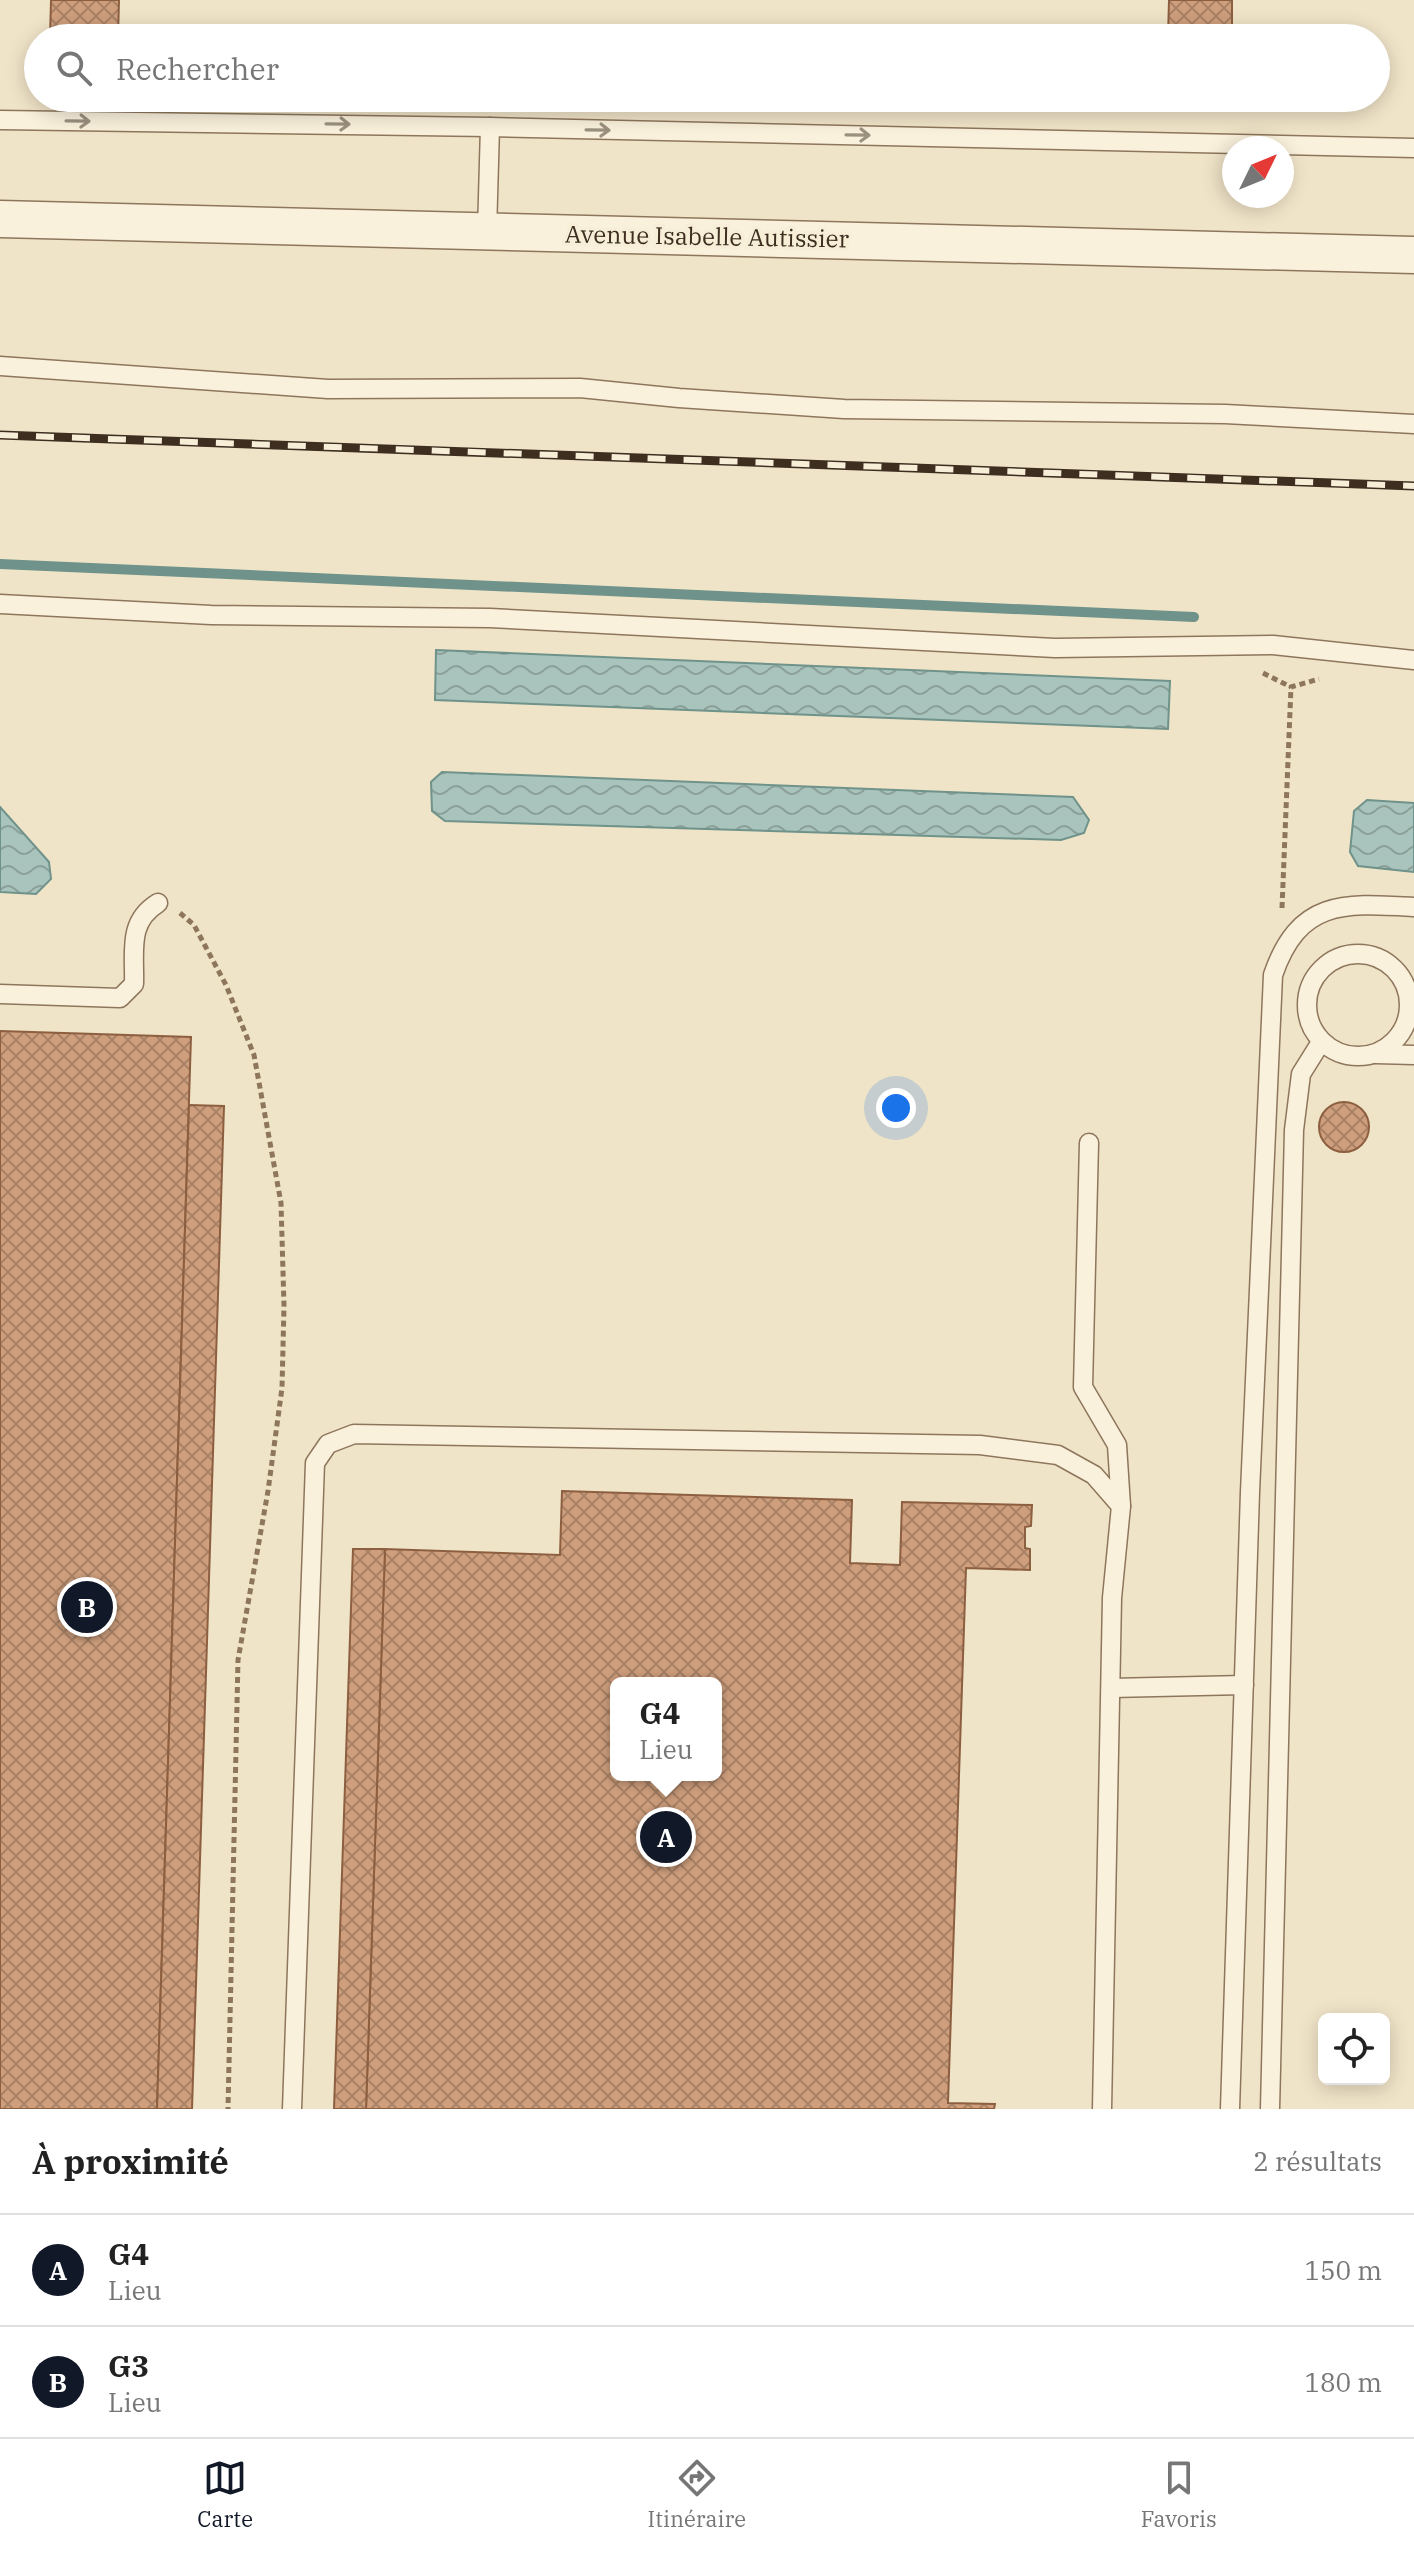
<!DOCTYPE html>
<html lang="fr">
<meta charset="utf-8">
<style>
:root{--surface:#fff;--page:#f6f6f6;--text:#222;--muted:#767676;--line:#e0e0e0;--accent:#111827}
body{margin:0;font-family:"IBM Plex Serif",serif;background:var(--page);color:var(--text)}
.controls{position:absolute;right:24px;bottom:24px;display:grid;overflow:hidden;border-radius:12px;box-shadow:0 4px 20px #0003}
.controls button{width:72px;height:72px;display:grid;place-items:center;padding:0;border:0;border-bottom:2px solid var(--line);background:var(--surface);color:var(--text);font:40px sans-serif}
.compass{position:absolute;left:1222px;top:136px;width:72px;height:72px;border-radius:50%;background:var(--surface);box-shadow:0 4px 20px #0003;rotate:47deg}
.you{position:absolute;left:896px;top:1108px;width:28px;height:28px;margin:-20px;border:6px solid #fff;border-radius:50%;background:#1a73e8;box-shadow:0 0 0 12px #1a73e833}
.badge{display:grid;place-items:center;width:52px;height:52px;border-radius:50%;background:var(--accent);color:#fff;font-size:26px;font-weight:700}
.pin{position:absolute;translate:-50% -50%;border:4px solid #fff;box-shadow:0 2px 8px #0006}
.popup{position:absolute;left:610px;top:1677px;width:112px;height:104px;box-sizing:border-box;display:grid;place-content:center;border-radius:12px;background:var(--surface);filter:drop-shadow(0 2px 6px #0005);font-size:26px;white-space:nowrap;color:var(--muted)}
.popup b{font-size:30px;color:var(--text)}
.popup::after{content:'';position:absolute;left:50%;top:100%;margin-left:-16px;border:16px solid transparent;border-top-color:var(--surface)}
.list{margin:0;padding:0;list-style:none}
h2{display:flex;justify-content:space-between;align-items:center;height:104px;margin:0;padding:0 32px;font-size:34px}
h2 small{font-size:26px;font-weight:400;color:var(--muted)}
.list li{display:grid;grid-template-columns:52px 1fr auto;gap:24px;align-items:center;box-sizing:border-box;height:112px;padding:0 32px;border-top:2px solid var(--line)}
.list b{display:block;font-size:30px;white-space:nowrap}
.list p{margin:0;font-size:26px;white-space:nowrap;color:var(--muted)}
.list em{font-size:26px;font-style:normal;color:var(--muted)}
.icon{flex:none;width:44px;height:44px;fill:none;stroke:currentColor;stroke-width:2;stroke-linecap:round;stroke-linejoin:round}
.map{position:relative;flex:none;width:1414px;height:2109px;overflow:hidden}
.search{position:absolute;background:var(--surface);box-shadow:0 4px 20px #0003;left:24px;right:24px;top:24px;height:88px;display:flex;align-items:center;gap:20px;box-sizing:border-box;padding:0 28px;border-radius:44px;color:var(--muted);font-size:30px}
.sheet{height:328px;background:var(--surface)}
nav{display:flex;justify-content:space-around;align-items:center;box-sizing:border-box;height:112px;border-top:2px solid var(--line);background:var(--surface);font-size:22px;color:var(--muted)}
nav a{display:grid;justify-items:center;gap:4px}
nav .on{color:var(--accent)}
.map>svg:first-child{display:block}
.water{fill:url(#water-waves);stroke:#6f938a;stroke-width:2}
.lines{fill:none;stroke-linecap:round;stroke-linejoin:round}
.stream{stroke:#6f938a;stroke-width:10}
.building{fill:url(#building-cross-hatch);stroke:#8d5f41;stroke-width:2;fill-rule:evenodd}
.service-casing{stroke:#8d765c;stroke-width:21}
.minor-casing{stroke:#8d765c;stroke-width:39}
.path{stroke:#8d765c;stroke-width:5;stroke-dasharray:6 4;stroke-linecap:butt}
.service{stroke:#faf1dc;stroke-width:18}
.minor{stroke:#faf1dc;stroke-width:36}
.rail-casing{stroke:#3d2e20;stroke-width:9}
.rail{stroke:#f7eed8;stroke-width:6;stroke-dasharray:18;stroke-linecap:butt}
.oneway{stroke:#9c907e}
.labels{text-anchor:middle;stroke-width:7;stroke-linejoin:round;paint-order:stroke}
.street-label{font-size:24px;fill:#3d2e20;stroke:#f7eed8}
</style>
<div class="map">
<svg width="1414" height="2109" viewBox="0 0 1414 2109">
<defs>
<pattern id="water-waves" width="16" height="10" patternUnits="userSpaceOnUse" patternTransform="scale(2)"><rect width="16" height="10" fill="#a9c4bc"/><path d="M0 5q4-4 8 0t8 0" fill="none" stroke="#8ba098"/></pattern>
<pattern id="building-cross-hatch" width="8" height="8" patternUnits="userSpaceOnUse" patternTransform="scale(2)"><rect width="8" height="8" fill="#cf9f7d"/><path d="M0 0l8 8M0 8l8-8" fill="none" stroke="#a98266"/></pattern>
</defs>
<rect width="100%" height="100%" fill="#f0e4c8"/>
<!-- water -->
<g class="water">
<polygon points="436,650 1170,681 1168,729 435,700"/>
<polygon points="442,772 1073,797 1089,820 1084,833 1061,840 445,821 432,811 431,782"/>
<polygon points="1367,800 1414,803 1414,872 1358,866 1350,852 1354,811"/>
<polygon points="0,807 49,862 51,879 36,894 0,892"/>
</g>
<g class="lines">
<!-- stream -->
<polyline class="stream" points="0,564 1194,617"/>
</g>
<!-- building -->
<g class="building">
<polygon points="51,0 119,0 118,38 50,38"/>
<polygon points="1169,0 1232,0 1232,38 1168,38"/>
<polygon points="189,30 210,31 209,38 189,38"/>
<polygon points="831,34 851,35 851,38 831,38"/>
<polygon points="0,1031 191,1037 157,2109 0,2109"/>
<circle cx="1344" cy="1127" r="25"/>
<polygon points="189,1105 224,1106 207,1642 192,2109 157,2109"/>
<path d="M 562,1491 L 852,1500 L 850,1563 L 900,1565 L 902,1502 L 1032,1505 L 1031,1526 L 1025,1527 L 1025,1548 L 1030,1549 L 1030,1570 L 966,1568 L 948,2103 L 995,2104 L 994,2109 L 366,2109 L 385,1549 L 560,1555 ZM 616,1683 L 716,1683 L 716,1775 L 616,1775 Z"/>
<polygon points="353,1549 385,1549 366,2109 334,2109"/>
</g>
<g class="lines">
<!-- service casing -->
<g class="service-casing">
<g id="service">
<polyline points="0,120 490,127 1414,148"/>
<polyline points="487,232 490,127"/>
<polyline points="0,366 328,389 580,388 679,398 844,409 1225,414 1414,424"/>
<polyline points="0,604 211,615 490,618 1055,648 1273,645 1414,660"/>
<circle cx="1358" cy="1005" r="51"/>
<path d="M 0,994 L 120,998 L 134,984 C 135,952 127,922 158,903"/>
<polyline points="1376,1054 1414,1055"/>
<polyline points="1089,1143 1083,1387 1117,1445 1121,1506"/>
<polyline points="1111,1688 1244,1685"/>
<polyline points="292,2109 315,1463 328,1444 354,1434 980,1445 1058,1455 1094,1475 1121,1506 1112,1598 1102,2109"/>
<path d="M 1230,2109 L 1250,1492 L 1273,975 C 1299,899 1344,903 1414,907"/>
<polyline points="1270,2109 1294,1130 1301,1074 1321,1042"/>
</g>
</g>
<!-- minor casing -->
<g class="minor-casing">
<polyline id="minor" points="0,219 1414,255"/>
</g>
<!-- path -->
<g class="path">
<polyline points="1263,673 1291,687"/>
<polyline points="1282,908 1291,687 1319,679"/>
<polyline points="180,913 194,925 226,985 254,1055 281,1203 284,1306 282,1388 268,1491 238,1660 228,2109"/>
</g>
<!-- service -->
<use href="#service" class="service"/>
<!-- minor -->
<use href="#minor" class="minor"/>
<!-- rail casing -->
<g class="rail-casing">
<polyline id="rail" points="0,435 1414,486"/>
</g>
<!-- rail -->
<use href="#rail" class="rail"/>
</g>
<!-- one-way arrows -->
<defs><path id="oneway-shaft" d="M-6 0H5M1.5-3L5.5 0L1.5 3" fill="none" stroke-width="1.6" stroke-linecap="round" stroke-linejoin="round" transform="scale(2)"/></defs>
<g class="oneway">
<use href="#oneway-shaft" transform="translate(78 121) rotate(1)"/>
<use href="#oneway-shaft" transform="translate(338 124) rotate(1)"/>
<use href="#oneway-shaft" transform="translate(598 130) rotate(1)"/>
<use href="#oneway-shaft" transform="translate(858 135) rotate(1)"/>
</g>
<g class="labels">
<!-- street labels -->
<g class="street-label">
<text transform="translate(707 237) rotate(1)" y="8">Avenue Isabelle Autissier</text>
</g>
</g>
</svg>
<div class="controls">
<button><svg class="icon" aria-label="locate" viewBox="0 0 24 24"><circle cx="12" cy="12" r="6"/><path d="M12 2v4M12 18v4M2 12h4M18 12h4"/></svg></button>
</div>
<svg class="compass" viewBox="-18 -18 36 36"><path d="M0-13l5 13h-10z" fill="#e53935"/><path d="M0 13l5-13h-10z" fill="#767676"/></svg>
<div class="you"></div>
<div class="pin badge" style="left:666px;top:1837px">A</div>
<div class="popup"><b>G4</b>Lieu</div>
<div class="pin badge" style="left:87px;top:1607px">B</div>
<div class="search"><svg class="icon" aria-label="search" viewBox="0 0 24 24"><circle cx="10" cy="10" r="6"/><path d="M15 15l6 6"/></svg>Rechercher</div>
</div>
<section class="sheet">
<h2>À proximité<small>2 résultats</small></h2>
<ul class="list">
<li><span class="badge">A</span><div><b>G4</b><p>Lieu</p></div><em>150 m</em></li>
<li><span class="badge">B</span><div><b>G3</b><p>Lieu</p></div><em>180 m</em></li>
</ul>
</section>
<nav>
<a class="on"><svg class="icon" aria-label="map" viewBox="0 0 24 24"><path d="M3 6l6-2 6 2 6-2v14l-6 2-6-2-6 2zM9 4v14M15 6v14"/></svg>Carte</a>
<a><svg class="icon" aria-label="directions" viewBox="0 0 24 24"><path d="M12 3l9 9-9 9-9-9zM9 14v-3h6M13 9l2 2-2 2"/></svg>Itinéraire</a>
<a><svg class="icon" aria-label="saved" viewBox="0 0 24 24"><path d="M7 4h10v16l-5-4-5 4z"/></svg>Favoris</a>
</nav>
